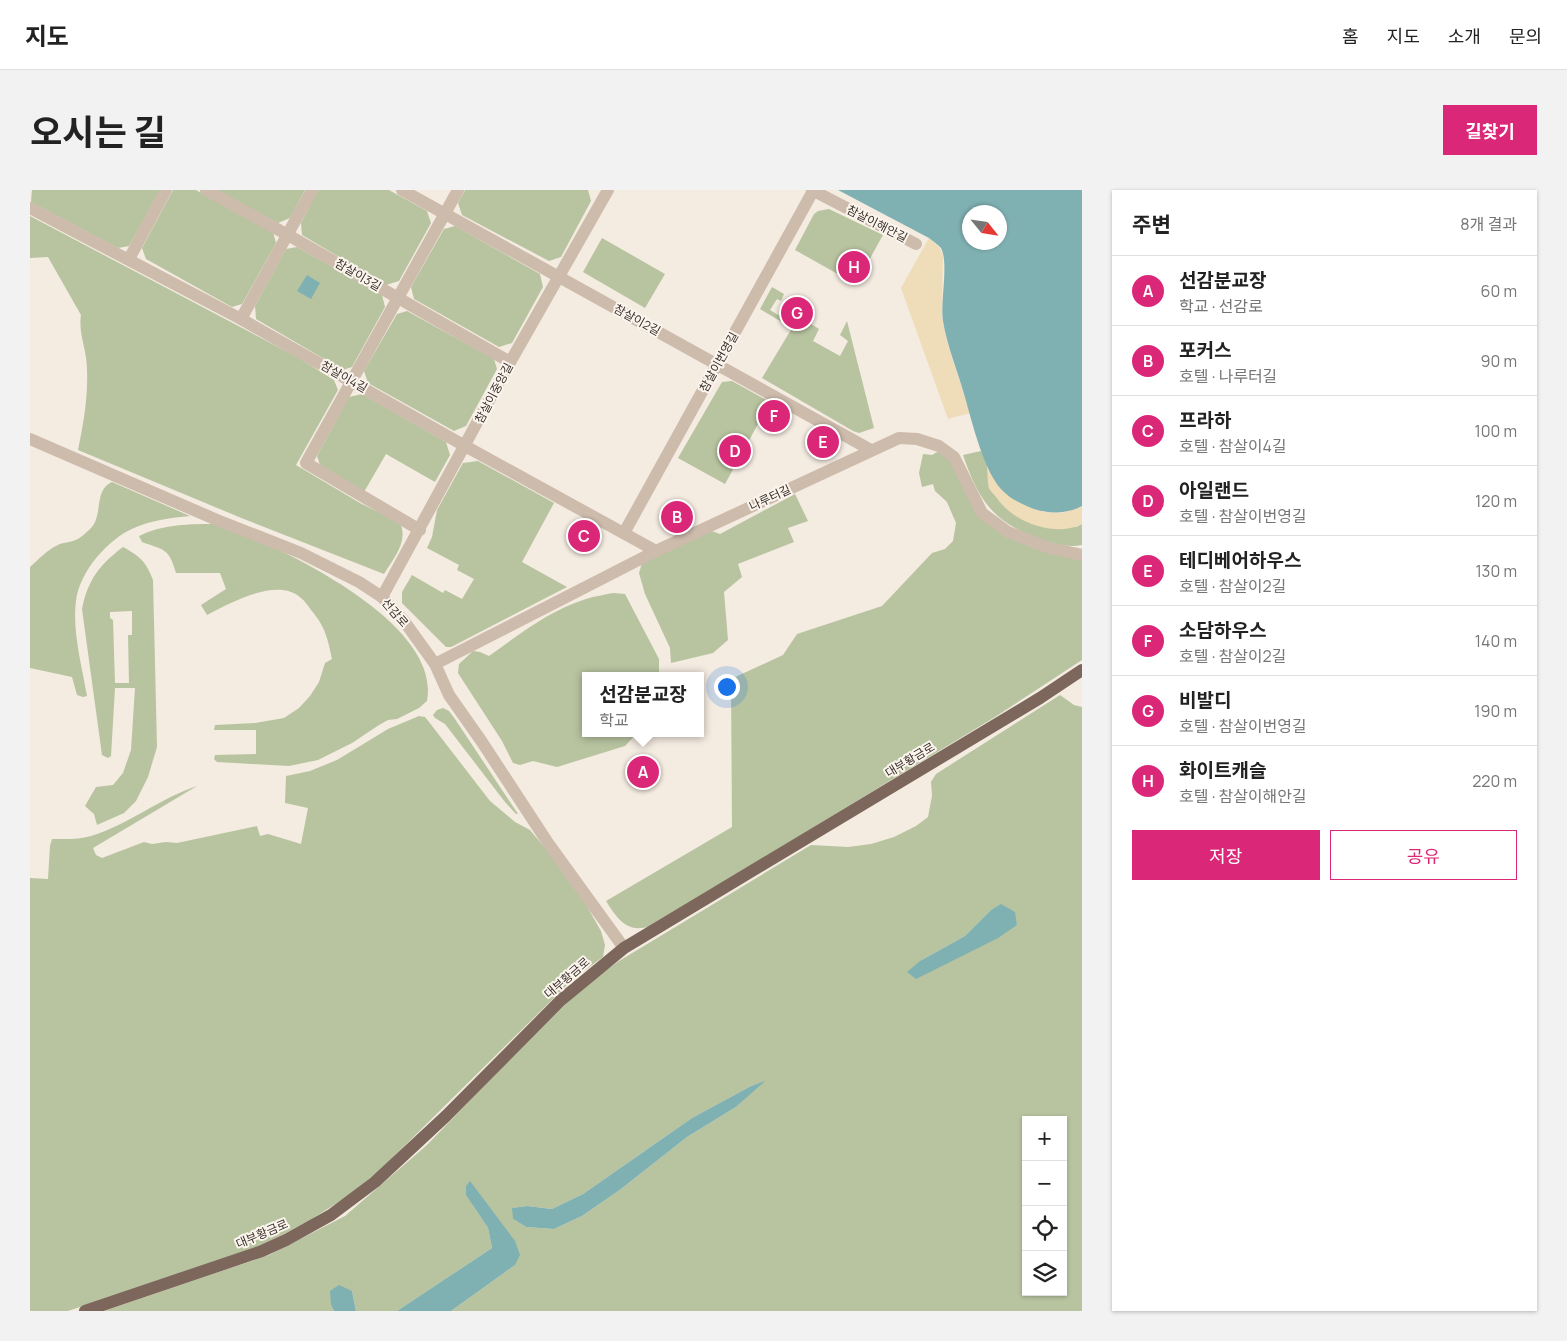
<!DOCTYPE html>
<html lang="ko">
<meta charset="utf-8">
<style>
:root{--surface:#fff;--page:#f2f2f2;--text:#222;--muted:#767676;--line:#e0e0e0;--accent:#db2777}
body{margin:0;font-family:Manrope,"Noto Sans KR",sans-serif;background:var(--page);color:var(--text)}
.controls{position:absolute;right:15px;bottom:15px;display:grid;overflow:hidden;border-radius:0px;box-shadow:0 1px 4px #0004}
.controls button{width:45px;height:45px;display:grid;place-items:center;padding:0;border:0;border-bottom:1px solid var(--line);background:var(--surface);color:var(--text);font:25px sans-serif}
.compass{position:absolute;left:932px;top:15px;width:45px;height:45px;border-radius:50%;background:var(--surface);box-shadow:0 1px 4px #0004;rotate:120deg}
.you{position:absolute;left:696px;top:496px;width:18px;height:18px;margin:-12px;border:4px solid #fff;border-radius:50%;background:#1a73e8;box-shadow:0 0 0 8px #1a73e833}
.badge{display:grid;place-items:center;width:32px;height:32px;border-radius:50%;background:var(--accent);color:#fff;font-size:16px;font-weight:700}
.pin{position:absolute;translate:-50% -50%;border:2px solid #fff;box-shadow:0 1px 5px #0006}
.popup{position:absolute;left:552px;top:482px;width:122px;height:65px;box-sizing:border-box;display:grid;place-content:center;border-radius:0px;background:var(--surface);filter:drop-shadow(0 1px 4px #0005);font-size:16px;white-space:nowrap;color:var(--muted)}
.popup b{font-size:19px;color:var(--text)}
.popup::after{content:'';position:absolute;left:50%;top:100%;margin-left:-10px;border:10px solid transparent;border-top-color:var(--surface)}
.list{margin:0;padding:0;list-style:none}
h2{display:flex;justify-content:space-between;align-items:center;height:65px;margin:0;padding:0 20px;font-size:21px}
h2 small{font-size:16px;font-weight:400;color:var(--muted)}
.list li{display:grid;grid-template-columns:32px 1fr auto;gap:15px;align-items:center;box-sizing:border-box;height:70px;padding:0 20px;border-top:1px solid var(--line)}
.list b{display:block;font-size:19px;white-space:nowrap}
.list p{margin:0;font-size:16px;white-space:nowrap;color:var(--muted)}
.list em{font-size:16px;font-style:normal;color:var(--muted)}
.actions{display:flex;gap:10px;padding:15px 20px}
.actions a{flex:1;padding:11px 0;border:1px solid var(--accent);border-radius:0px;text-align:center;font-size:18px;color:var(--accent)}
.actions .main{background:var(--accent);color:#fff}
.icon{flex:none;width:28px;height:28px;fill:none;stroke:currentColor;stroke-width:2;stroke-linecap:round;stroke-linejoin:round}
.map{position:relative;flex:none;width:1052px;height:1121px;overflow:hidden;border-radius:0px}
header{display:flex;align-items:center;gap:30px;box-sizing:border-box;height:70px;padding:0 25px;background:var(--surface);border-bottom:1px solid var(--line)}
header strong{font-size:24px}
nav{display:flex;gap:28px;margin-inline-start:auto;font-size:18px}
.intro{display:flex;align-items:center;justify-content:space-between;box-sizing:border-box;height:120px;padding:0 30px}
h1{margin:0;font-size:35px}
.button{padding:12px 22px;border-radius:0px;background:var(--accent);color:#fff;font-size:18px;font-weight:700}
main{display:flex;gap:30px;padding:0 30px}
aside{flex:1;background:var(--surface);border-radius:0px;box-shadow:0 1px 4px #0004}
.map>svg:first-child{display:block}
.green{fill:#b8c4a0;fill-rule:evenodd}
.sand{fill:#efdcb8}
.water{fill:#7fb0b2;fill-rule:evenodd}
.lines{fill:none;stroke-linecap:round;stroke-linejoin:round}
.minor{stroke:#cdbbac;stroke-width:12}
.major{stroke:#7d675c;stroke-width:12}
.labels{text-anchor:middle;stroke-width:4;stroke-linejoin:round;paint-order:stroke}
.street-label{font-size:12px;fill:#3b302b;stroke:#fbf5ee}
</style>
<header>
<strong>지도</strong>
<nav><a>홈</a><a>지도</a><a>소개</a><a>문의</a></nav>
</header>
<div class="intro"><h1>오시는 길</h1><a class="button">길찾기</a></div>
<main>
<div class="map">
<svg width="1052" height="1121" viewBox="0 0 1052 1121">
<rect width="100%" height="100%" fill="#f4ebe1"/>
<!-- green -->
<g class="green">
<polygon points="2,0 130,0 99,56 88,58 1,12"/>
<polygon points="143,0 166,0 243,42 246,53 212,114 202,117 116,69 112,58"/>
<polygon points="186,0 275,0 260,28 248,33"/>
<polygon points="288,0 359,0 397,21 401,33 369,91 356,95 272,45 271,33"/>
<polygon points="435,0 558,0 561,11 531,67 519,71 432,25 428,13"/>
<polygon points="799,19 853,45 833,81 829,80 822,92 765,60 784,24 788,21"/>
<path d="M 0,26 L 267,167 L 304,190 L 308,200 L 266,275 L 330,313 L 370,333 C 379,351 363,369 354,384 L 209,327 L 48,260 C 54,231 58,208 57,179 C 57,160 48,143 51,125 L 18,67 L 0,68 Z"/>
<polygon points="425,36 510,84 513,97 482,153 469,157 384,109 381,97 414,39"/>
<polygon points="572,48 635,84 615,118 553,82"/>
<polygon points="267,57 352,105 355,117 322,177 313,180 226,129 225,116 256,59"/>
<polygon points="742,97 754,104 751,111 747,109 740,120 772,140 778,132 789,139 783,151 810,166 818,151 810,145 817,131 844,238 829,243 823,241 732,188 762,138 730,119"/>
<polygon points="377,121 464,169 467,179 436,236 424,241 338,193 334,181 367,124"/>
<polygon points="702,191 740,212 695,294 648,268 692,192"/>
<polygon points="332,204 416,252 420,265 405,292 356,264 334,302 291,278 287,266 319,207"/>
<path d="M 951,261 L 957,274 L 959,298 L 1017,338 L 1046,337 L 1052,334 L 1052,355 C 1037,358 1021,353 1007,348 C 962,331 948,309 933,265 Z"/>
<path d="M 907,262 L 915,265 L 921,271 L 948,324 L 1052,370 L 1052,470 L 965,527 L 619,737 C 615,737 610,739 606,738 C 592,737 583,722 576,711 L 702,637 L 701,489 L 753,465 L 767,444 L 852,416 L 902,363 L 915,359 L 923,351 L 926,333 L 917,312 L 905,301 L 903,294 L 892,297 L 889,283 L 893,264 L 902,265 Z"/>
<polygon points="448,271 524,313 492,372 537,397 427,454 421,457 416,457 372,413 372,402 382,385 413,403 415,400 432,409 444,389 427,380 429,375 397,358 402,347 407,320 433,273"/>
<path d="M 82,292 L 160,326 C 141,328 122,330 104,338 C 78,349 49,382 46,411 C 42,440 52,477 57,506 L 53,507 L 47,505 L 42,487 L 0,478 L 0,377 C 9,369 17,360 28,355 C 33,352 38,353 43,351 C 50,349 57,342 62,337 C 73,323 64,300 82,292 Z"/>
<polygon points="765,304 778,331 758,338 764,352 708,374 712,387 694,402 698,450 683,463 641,473 640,458 615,404 609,383 612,373 679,340 690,344"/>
<path d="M 186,334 C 213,345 241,355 267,369 C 312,393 409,449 397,511 L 389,518 L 367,529 L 358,530 L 349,535 L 322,553 L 288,570 L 259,576 L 187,572 L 184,569 L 185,565 L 226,564 L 226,540 L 184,540 L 185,535 L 225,533 L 254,528 L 269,518 L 280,506 L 289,492 L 295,473 L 302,469 C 298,449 295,436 281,420 C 278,416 275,411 271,408 C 248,386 200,413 177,425 L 171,415 L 196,399 L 190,383 L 146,383 C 139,358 134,360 112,352 L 109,346 C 133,334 160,334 186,334 Z"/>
<path d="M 93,357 C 111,367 116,372 123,390 L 127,557 L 118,587 L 106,611 L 94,623 L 67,635 L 64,624 L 55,616 L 66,597 L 83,595 L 93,583 L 101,560 L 105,498 L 85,498 L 81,566 L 78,568 L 72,565 L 52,419 C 58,390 69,375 93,357 ZM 102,421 L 102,445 L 98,445 L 99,493 L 85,493 L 83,430 L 80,428 L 80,422 Z"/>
<path d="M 583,403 L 595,404 L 629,469 L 629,486 L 556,486 L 556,543 L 607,543 L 595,556 L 527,577 L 503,571 L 490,575 L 483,573 L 472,551 L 428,483 L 429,474 L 443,461 L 450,462 L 459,466 C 490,444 520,420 556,409 C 565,406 574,405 583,403 Z"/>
<path d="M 1030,505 L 1044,515 L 1052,517 L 1052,1121 L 421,1121 L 485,1075 L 436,1005 L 458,1038 L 462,1058 L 367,1121 L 326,1121 L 322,1101 L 301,1115 L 304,1121 L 74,1121 L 239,1065 L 315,1026 L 397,955 L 476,873 L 554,796 L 589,771 L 781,655 L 818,657 L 841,654 L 864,647 L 886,636 L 898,627 L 902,606 L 901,592 L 906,584 ZM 971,715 L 984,722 L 987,735 L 890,771 L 935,746 L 961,720 ZM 733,892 L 706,917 L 657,947 L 591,999 L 552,1026 L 524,1039 L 496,1037 L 483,1029 L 483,1018 L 497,1016 L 522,1019 L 553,1004 L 662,928 L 721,896 ZM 996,930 L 1033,930 L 1033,1102 L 996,1102 Z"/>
<polygon points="413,518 419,521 425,529 488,624 486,624 475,612 415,534 405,528 403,525 407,520"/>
<path d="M 389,526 L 395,527 L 399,532 L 460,611 L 485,632 L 500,640 L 519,663 L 555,713 L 571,741 L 575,755 L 573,767 L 543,789 L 347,983 L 315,1008 L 280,1030 L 235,1054 L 38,1121 L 0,1121 L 0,688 L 18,689 L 20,656 L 22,649 C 36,649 48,650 61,646 C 98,635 130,608 167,596 L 63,658 L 66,665 L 72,668 L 114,652 L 122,654 L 136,652 L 147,653 L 227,636 L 230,646 L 238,644 L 271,654 L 278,618 L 255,613 L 256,586 L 280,581 L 307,570 L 358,539 Z"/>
</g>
<!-- sand -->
<g class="sand">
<polygon points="899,48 910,58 913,66 912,128 917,152 940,223 918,229 871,98"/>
<path d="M 957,274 L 963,286 L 1013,322 L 1032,323 L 1052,316 L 1052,334 C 1023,348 983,332 966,307 C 964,304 960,301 959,298 C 957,291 958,281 957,274 Z"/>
</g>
<!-- water -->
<g class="water">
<path d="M 808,0 L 1052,0 L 1052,316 C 1037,324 1020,324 1004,319 C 994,315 982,310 974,302 C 954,284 942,231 934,204 C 927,179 917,156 913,131 C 910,112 919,73 911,58 C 908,55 903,51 899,48 ZM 939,22 L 969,22 L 969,52 L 939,52 Z"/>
<polygon points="277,85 290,93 281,109 267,101"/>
<polygon points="971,714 985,722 987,735 968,748 886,789 877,782 890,771 935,746 961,720"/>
<polygon points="735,891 706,917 657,947 591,999 552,1026 524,1039 496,1037 483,1029 482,1018 497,1016 522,1019 553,1004 662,928 721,896"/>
<polygon points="440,991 485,1051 490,1065 485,1075 421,1121 367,1121 462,1058 458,1038 436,1005 436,996"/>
<polygon points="309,1095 322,1101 326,1121 304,1121 301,1115 300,1101"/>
</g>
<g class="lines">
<!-- minor -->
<g class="minor">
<polyline points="176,0 258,45 480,172"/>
<polyline points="372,0 841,260"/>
<polyline points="782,0 886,54"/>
<polyline points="0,18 211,129 435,256 626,361"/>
<polyline points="99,69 136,0"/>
<polyline points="211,129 282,0"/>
<polyline points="0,249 187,330 271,363 329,392 352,407 374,431 405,474 419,505 452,552 518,653 594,758"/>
<polyline points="390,340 276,273 428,0"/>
<polyline points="594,343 783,1"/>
<polyline points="352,407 474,183 578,0"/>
<polyline points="405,474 626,361 869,248 887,249 909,256 924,267 952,323 978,342 1019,358 1052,365"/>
</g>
<!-- major -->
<polyline class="major" points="55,1121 232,1061 256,1050 301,1025 345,992 416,926 531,810 594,758 1010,508 1052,480"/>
</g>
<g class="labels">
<!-- street labels -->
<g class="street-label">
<text transform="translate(847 34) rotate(27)" y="4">참살이해안길</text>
<text transform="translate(328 85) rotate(30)" y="4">참살이3길</text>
<text transform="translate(607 130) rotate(29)" y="4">참살이2길</text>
<text transform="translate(689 172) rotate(-61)" y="4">참살이번영길</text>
<text transform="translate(314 187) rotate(29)" y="4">참살이4길</text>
<text transform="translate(464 203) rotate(-62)" y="4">참살이중앙길</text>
<text transform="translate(740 308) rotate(-25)" y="4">나루터길</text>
<text transform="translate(365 423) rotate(49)" y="4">선감로</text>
<text transform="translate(880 570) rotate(-31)" y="4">대부황금로</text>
<text transform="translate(537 788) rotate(-41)" y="4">대부황금로</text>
<text transform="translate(232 1044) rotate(-23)" y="4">대부황금로</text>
</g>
</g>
</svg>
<div class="controls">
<button>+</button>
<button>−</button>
<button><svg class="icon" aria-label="locate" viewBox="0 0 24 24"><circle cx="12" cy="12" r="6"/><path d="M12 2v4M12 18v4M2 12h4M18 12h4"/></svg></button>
<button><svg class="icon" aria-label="layers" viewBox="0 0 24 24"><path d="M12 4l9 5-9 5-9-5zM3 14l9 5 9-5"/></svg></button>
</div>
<svg class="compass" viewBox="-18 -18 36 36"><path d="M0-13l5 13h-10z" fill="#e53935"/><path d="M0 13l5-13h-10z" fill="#767676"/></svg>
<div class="you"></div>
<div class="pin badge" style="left:613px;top:582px">A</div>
<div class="popup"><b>선감분교장</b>학교</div>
<div class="pin badge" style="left:647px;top:327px">B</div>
<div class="pin badge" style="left:554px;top:346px">C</div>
<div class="pin badge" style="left:705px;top:261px">D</div>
<div class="pin badge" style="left:793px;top:252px">E</div>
<div class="pin badge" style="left:744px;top:226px">F</div>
<div class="pin badge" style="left:767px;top:123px">G</div>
<div class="pin badge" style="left:824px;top:77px">H</div>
</div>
<aside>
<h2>주변<small>8개 결과</small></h2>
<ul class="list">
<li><span class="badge">A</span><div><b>선감분교장</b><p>학교 · 선감로</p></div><em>60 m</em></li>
<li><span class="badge">B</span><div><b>포커스</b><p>호텔 · 나루터길</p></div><em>90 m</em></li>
<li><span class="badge">C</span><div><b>프라하</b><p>호텔 · 참살이4길</p></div><em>100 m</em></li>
<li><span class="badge">D</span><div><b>아일랜드</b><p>호텔 · 참살이번영길</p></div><em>120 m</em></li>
<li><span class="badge">E</span><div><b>테디베어하우스</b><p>호텔 · 참살이2길</p></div><em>130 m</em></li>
<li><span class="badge">F</span><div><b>소담하우스</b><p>호텔 · 참살이2길</p></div><em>140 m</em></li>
<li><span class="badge">G</span><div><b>비발디</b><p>호텔 · 참살이번영길</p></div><em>190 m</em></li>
<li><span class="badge">H</span><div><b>화이트캐슬</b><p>호텔 · 참살이해안길</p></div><em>220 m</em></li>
</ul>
<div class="actions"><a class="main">저장</a><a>공유</a></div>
</aside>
</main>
